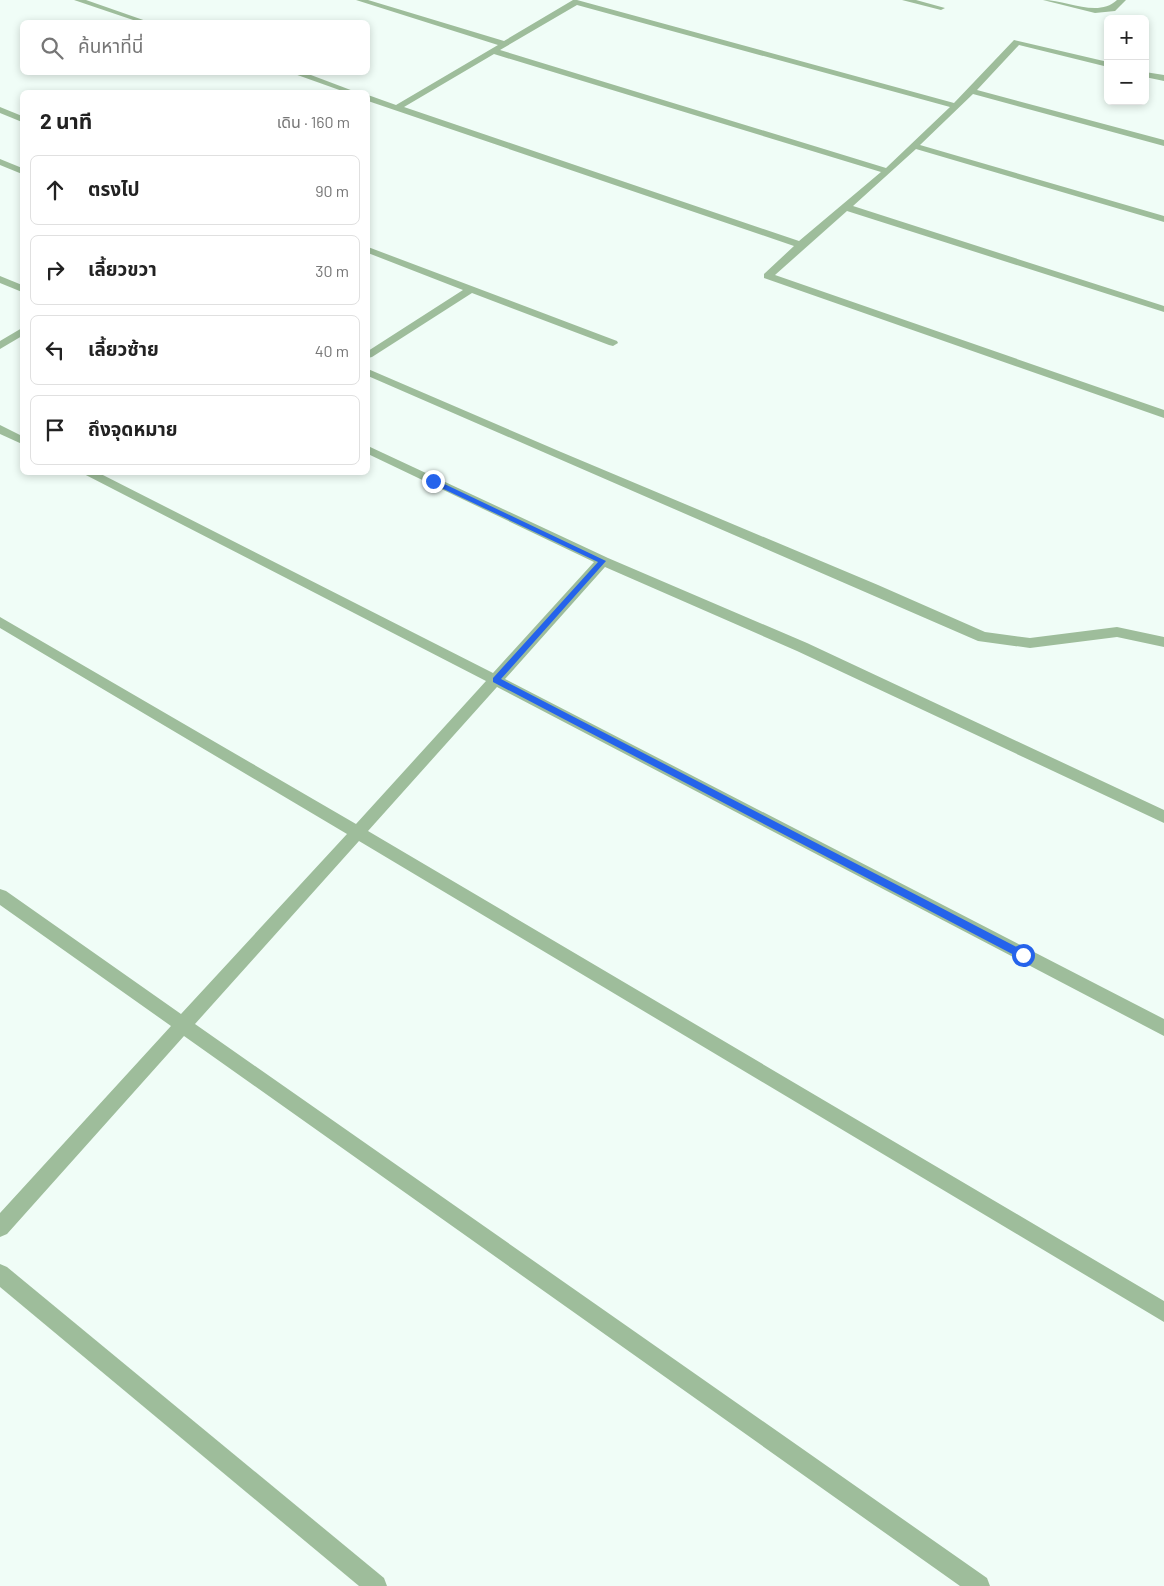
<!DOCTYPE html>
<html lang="th">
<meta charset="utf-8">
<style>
:root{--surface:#fff;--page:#f6f6f6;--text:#222;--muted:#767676;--line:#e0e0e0}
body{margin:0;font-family:Barlow,"Noto Sans Thai",sans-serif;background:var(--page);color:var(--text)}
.controls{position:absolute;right:15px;top:15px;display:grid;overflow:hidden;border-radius:8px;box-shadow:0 2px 8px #0003}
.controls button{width:45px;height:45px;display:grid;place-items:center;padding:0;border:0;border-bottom:1px solid var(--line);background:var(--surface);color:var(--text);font:25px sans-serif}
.stop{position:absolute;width:15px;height:15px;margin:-11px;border:4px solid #2563eb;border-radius:50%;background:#fff}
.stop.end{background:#2563eb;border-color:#fff;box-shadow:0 1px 5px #0008}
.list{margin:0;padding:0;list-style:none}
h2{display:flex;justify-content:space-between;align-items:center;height:65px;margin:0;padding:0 20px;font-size:21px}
h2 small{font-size:16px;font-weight:400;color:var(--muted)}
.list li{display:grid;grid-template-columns:32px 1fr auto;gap:15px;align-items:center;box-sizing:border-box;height:70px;margin:0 10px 10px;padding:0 10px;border:1px solid var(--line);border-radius:8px}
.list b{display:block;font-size:19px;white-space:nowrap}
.list em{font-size:16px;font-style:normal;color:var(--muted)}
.icon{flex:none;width:28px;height:28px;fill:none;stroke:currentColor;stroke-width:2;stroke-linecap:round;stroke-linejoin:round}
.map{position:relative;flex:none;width:1164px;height:1586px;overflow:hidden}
.search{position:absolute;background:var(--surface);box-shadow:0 2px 8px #0003;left:20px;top:20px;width:350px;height:55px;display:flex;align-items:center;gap:12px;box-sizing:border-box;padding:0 18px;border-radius:8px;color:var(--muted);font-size:19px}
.panel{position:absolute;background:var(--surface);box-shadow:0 2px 8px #0003;left:20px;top:90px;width:350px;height:385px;border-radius:8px}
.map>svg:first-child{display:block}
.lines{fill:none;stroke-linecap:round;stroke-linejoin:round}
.lane{fill:#9ebd9b;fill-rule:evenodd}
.street{fill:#9ebd9b;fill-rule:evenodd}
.route{fill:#2563eb}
</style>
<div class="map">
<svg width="1164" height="1586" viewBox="0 0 1164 1586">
<rect width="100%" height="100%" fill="#f0fdf7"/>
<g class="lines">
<!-- lane -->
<g class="lane">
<polygon points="0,107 22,116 22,122 0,113"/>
<polygon points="368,247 617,341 618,343 613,346 609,345 472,293 372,357 368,358 368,351 463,290 368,253"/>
</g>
<!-- street -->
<g class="street">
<polygon points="74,0 86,0 149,22 139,22"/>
<path d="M 356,0 L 368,0 L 504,41 L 573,0 L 577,0 L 954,103 L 1014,40 L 1108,62 L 1108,67 L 1019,45 L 977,90 L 1164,140 L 1164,146 L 973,94 L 920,145 L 1164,216 L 1164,222 L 916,149 L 853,206 L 1164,306 L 1164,312 L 847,211 L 775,275 L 1164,410 L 1164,418 L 764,278 L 764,274 L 794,246 L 368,101 L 368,95 L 396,105 L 498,45 ZM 577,5 L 950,107 L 886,168 L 500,50 ZM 494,54 L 881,172 L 799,241 L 404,107 Z"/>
<polygon points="902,0 916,0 945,8 941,10"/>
<path d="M 1043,0 C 1067,0 1098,18 1117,0 L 1126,0 L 1115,11 L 1095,13 Z"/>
<polygon points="289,72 303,72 356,92 345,92"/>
<polygon points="1145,72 1164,75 1164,81 1145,77"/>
<polygon points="0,159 22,168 22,174 0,165"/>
<polygon points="0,276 22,285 22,292 0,283"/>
<polygon points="22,328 22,336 0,349 0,341"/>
<polygon points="368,369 561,452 878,585 985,632 1030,638 1117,627 1164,637 1164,647 1117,637 1030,648 978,641 368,376"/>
<polygon points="0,425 22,436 22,444 0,434"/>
<polygon points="368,446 608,558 807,643 1164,810 1164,823 797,651 605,567 505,679 1164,1019 1164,1036 497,687 368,831 1164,1301 1164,1322 359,841 195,1024 987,1578 990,1586 960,1586 184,1036 7,1234 0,1237 0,1213 171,1026 0,905 0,889 6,891 181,1014 347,834 0,628 0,617 356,824 486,681 80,472 97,472 493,673 594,562 368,454"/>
<polygon points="0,1264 7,1267 384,1578 387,1586 359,1586 0,1287"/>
</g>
</g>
<!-- route -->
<polygon class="route" points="431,480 436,480 606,561 501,679 1026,952 1026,958 1020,958 493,682 493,678 598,562 431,483"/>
</svg>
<div class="controls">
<button>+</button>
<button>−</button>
</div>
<div class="stop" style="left:1023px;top:955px"></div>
<div class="stop end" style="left:433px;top:481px"></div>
<div class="search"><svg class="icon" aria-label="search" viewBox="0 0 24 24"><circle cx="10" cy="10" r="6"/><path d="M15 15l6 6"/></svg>ค้นหาที่นี่</div>
<section class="panel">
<h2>2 นาที<small>เดิน · 160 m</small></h2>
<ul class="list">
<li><svg class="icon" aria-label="ahead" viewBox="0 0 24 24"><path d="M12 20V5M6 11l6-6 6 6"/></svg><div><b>ตรงไป</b></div><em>90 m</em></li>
<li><svg class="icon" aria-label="right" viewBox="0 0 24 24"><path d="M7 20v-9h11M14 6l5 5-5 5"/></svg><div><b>เลี้ยวขวา</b></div><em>30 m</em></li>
<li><svg class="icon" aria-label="left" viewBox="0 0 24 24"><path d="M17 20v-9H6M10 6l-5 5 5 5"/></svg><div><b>เลี้ยวซ้าย</b></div><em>40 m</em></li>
<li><svg class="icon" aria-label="arrive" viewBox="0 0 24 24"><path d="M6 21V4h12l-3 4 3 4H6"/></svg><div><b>ถึงจุดหมาย</b></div></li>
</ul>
</section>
</div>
